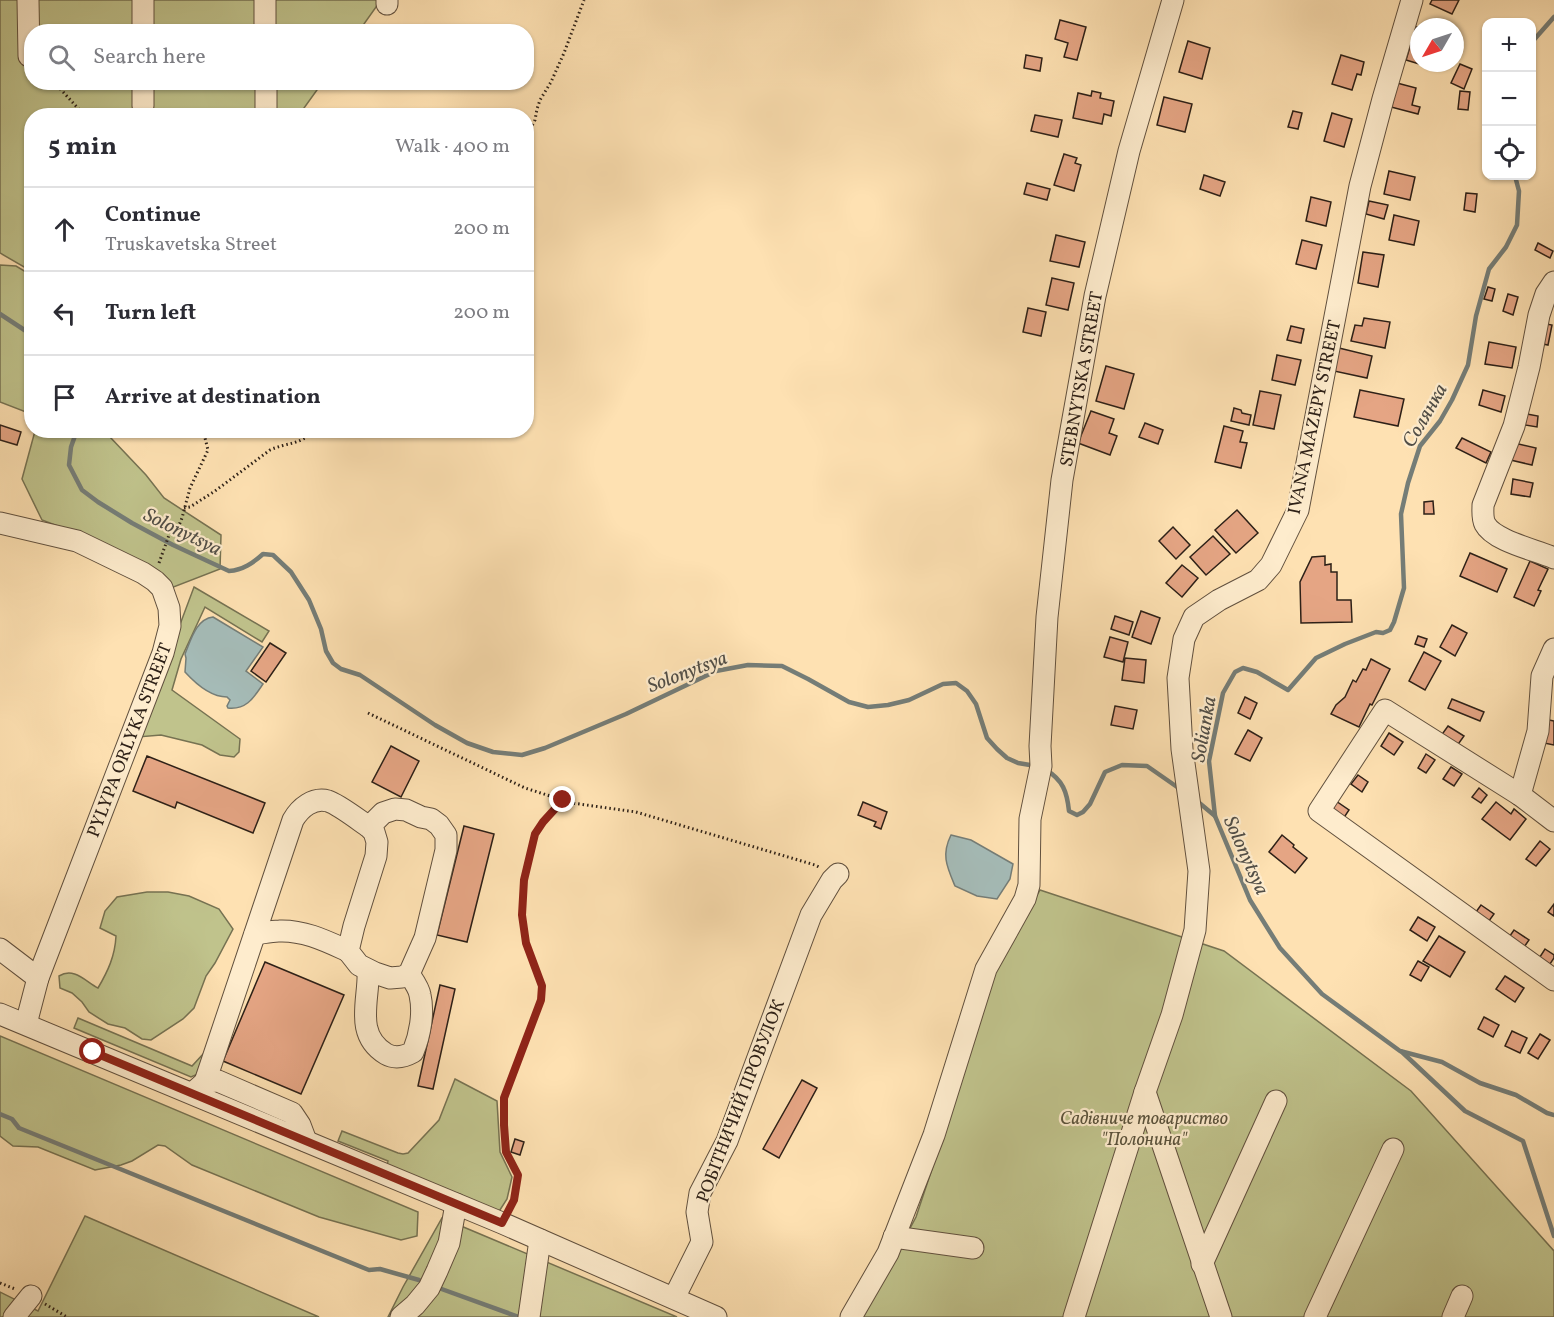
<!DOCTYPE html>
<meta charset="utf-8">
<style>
:root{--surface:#fff;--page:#f7f7f7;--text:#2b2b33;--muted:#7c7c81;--line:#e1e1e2}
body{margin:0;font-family:Vollkorn,serif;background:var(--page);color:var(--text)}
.controls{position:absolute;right:18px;top:18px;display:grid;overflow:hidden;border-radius:12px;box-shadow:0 2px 4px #0004}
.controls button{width:54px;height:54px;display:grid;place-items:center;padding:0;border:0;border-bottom:2px solid var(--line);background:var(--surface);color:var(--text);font:30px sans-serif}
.compass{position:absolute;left:1410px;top:18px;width:54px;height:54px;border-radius:50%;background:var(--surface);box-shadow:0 2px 4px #0004;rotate:231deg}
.stop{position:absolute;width:18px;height:18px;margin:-14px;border:4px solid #8f2418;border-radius:50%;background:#fff}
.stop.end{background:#8f2418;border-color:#fff;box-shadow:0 2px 6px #0008}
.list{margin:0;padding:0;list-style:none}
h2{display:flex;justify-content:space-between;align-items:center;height:78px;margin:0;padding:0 24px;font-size:26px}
h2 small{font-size:20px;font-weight:400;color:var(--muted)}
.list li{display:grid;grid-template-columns:39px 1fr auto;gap:18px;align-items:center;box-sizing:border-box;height:84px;padding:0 24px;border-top:2px solid var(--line)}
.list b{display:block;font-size:22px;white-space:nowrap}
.list p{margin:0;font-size:20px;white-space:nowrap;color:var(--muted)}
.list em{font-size:20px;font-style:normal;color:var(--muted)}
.icon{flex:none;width:33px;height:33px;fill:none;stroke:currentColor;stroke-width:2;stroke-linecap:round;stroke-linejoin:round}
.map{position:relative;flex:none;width:1554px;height:1317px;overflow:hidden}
.search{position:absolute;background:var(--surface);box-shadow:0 2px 4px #0004;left:24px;top:24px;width:510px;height:66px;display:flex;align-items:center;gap:15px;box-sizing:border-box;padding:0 21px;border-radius:24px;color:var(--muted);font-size:22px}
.panel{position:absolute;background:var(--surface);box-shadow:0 2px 4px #0004;left:24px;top:108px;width:510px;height:330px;border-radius:24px}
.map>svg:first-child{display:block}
.green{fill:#c0c38c;stroke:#767252;stroke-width:1.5}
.water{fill:#a5bbb7;stroke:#757d77;stroke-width:1.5}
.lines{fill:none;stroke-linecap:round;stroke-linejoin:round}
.stream{stroke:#757d77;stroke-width:4.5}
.building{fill:#e5a584;stroke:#2d2017;stroke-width:1.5}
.minor-casing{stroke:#61503e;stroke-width:23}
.path{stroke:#2d2017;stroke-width:3;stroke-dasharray:1.5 3;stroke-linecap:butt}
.minor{stroke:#feeccd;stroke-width:21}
.route{stroke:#8f2418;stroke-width:8}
.labels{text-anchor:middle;stroke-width:4.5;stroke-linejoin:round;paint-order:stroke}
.street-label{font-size:18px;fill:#2d2017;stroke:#feeccd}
.park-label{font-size:18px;font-style:italic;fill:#59513a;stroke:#feeccd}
.water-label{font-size:20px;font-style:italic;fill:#514e47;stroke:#feeccd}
</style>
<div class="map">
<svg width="1554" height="1317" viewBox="0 0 1554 1317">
<rect width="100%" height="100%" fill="#fee1b2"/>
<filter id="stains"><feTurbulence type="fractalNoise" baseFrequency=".00333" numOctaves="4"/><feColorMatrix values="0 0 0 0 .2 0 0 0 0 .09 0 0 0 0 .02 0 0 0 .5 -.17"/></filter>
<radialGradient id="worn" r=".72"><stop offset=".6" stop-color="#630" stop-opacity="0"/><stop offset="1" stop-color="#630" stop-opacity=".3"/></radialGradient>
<!-- green -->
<g class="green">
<polygon points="0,0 381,0 359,31 32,32 32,82 322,83 299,115 32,116 31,271 0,253"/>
<polygon points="0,265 16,266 31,275 31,414 0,402"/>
<polygon points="35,431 107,431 110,437 146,475 164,498 221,535 220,569 171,588 81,535 42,520 22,479"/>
<polygon points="194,587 269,631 262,642 205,607 181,659 172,690 240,739 239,752 234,757 220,755 202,745 161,735 138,737"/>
<polygon points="1040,890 1224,951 1411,1091 1554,1251 1554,1317 863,1317 916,1217 957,1094 998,960"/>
<path d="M 147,892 L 168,892 L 189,896 L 219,909 L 233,929 L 215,963 L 206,976 L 194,1008 L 183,1019 L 151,1040 L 142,1039 L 125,1028 L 108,1024 L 89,1012 L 82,1002 L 72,993 L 60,988 L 59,976 C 74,967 85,981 98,988 C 108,971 115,956 116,936 L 100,928 L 105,911 L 117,897 Z"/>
<polygon points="78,1018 192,1066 204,1053 198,1074 191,1077 74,1028"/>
<polygon points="0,1036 418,1212 417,1236 401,1240 319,1217 192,1165 165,1146 158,1145 132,1161 121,1165 95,1170 38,1147 13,1146 0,1136"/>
<polygon points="455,1079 497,1101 500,1152 512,1177 507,1199 498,1213 387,1165 388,1161 338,1141 342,1131 398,1153 403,1154 408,1153 439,1120"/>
<polygon points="85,1216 319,1317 0,1317 0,1292 38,1311"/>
<polygon points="442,1218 677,1317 388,1317 403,1287"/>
</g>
<!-- water -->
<g class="water">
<path d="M 213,617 L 263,647 L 246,671 L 263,684 C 254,697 247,710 228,708 L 227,706 L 230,700 L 227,697 C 211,697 195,683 185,672 L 186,658 L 185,654 C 191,640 196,619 213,617 Z"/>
<path d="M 951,835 L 971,840 L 1013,864 L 1010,879 L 997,899 L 977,896 L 955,886 C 947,867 941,855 951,835 Z"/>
</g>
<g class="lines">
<!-- stream -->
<g class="stream">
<polyline points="1532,42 1554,17"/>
<polyline points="0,314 32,335"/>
<path d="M 77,430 L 71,447 L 69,465 L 82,490 L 98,502 L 132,523 L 173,545 L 229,571 C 243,570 253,563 263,554 L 273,555 L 291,572 L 309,600 L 321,629 L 326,651 L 333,663 L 341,669 L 360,675 L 435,725 L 467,743 L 493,752 L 522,755 L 545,748 L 626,714 L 716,671 L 748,665 L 782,666 L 808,679 L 849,702 L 868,707 L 888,705 L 909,700 L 943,684 L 956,683 L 967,691 L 976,704 L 987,738 L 997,749 L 1007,758 L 1018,763 L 1036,766"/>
<path d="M 1046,770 C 1063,780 1067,792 1069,811 L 1077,815 L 1083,812 L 1090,804 L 1105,772 L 1122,765 L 1147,766 L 1180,789"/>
<polyline points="1197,801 1215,816 1250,900 1280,948 1322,994 1400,1051 1442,1062 1480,1083 1516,1095 1547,1113 1554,1115"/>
<polyline points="1215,816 1209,761 1223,693 1235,672 1243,668 1257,672 1288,690 1316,658 1345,644 1376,632 1383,633 1390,630 1394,622 1404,588 1401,514 1408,483 1420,446 1440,421 1452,400 1468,365 1476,316 1489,269 1506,247 1517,225 1519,191 1515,176"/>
<polyline points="1402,1052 1465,1111 1523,1141 1554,1236"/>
<polyline points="0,1114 12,1119 19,1128 369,1270 380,1269 419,1280"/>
<polyline points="436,1287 519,1317"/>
</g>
</g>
<!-- building -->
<g class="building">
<polygon points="1432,0 1459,0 1452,14 1430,4"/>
<polygon points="1060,20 1086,27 1077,60 1064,57 1068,43 1055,39"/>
<polygon points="1416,27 1419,27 1419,63 1427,63 1426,66 1406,60"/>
<polygon points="1188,41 1210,48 1202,79 1179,72"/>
<polygon points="1026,55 1042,58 1040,71 1024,68"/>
<polygon points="1341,55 1364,62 1361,75 1357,74 1352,90 1332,84"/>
<polygon points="1460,64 1472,69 1464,89 1451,83"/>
<polygon points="1397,83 1416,88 1412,105 1420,107 1418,114 1391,107"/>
<polygon points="1092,91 1101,93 1100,98 1114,101 1111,116 1104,114 1102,124 1073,118 1078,93 1091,96"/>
<polygon points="1460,91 1470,92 1468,110 1458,109"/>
<polygon points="1164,97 1192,104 1185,132 1157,125"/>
<polygon points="1293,111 1302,113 1298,129 1288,127"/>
<polygon points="1332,113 1352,119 1344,147 1324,141"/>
<polygon points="1035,115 1062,120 1058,137 1031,131"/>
<polygon points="1064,154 1077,158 1075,163 1081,165 1074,191 1054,185"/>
<polygon points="1389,171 1415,177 1410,200 1384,194"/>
<polygon points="1204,175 1225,182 1220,196 1200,189"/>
<polygon points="1027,183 1050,189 1047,200 1024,194"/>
<polygon points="1466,193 1477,194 1475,212 1464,210"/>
<polygon points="1311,197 1331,202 1326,226 1306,221"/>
<polygon points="1369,201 1388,205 1384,219 1366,214"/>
<polygon points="1394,215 1419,221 1414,245 1389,240"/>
<polygon points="1056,235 1085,242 1079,267 1050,261"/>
<polygon points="1302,240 1322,245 1316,269 1296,264"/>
<polygon points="1538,243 1553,251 1550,258 1535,250"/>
<polygon points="1363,252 1384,255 1378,287 1358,283"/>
<polygon points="1052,278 1074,283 1068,310 1046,305"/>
<polygon points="1488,287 1495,289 1492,301 1484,299"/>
<polygon points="1508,294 1518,297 1513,315 1503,311"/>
<polygon points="1028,308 1046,312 1041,336 1023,332"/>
<polygon points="1364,318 1390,322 1385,348 1351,341 1355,325 1362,326"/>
<polygon points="1541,323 1552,325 1548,345 1538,343"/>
<polygon points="1291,326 1304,329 1301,343 1287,340"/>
<polygon points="1489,342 1516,347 1512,368 1485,364"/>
<polygon points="1339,348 1372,356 1367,378 1334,371"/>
<polygon points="1277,355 1301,360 1295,385 1272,380"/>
<polygon points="1106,366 1134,374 1124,409 1096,401"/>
<polygon points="1360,390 1404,399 1398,426 1354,417"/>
<polygon points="1483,390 1505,396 1501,412 1479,405"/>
<polygon points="1260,391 1281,395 1274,429 1253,425"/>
<polygon points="1234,408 1241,410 1242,413 1251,415 1249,425 1231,421"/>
<polygon points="1091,411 1114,419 1109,433 1117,436 1110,455 1078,443"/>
<polygon points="1527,414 1538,416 1537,427 1525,425"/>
<polygon points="1145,423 1163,430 1158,444 1139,437"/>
<polygon points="0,425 21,432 17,445 0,440"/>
<polygon points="1224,426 1243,431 1240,442 1247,443 1241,468 1215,462"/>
<polygon points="1462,438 1491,452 1486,463 1456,448"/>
<polygon points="1510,442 1536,448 1532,465 1506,459"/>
<polygon points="1513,479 1533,483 1530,497 1511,494"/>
<polygon points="1433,501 1434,514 1424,514 1424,502"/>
<polygon points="1237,510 1258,533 1236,553 1215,530"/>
<polygon points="1173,527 1190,545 1176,559 1159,541"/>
<polygon points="1213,536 1230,554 1206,575 1190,557"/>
<polygon points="1470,553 1507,569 1497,592 1460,576"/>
<polygon points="1325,556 1325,565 1331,564 1331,572 1337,572 1337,600 1351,600 1352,622 1301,623 1300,582 1312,557"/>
<polygon points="1530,561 1548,569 1538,590 1541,591 1534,606 1514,597"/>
<polygon points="1182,565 1198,578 1182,597 1166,583"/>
<polygon points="1141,611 1160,618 1151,644 1132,637"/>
<polygon points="1115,616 1133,622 1129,635 1111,629"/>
<polygon points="1452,625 1467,633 1455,656 1440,647"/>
<polygon points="1418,636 1427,639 1424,647 1415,644"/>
<polygon points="1110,637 1128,642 1123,662 1104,657"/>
<polygon points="270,643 286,653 266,682 251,671"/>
<polygon points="1424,652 1441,661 1425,690 1409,681"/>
<polygon points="1125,658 1146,660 1144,683 1122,680"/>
<polygon points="1371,659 1390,669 1372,705 1370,704 1359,727 1331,714 1336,705 1345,697 1353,680 1356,682 1363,669 1366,670"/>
<polygon points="1245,697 1257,703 1250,719 1238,713"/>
<polygon points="1452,699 1484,712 1480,721 1448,708"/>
<polygon points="1115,706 1137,710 1133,729 1111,725"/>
<polygon points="1549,720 1554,721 1554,745 1544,743"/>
<polygon points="1448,726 1464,736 1454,750 1438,740"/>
<polygon points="1248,730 1262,738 1250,761 1235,754"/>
<polygon points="1389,733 1403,742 1394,755 1381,746"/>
<polygon points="391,746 419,761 401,797 372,782"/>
<polygon points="1426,754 1435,760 1426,773 1418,768"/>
<polygon points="147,756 265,803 253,833 177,802 175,808 133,791"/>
<polygon points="1451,767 1462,774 1454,786 1443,779"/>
<polygon points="1358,775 1368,782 1362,792 1351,784"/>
<polygon points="1479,788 1487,795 1481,803 1472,797"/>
<polygon points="1333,799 1349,810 1341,822 1324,811"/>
<polygon points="863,802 887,812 881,829 874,826 876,822 858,815"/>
<polygon points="1496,802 1511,814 1514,809 1526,819 1510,840 1482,819"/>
<polygon points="464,826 494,834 467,942 437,935"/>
<polygon points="1282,835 1294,845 1293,847 1307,858 1295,873 1269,852"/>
<polygon points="1540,841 1550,849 1536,866 1526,859"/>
<polygon points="1554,904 1554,916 1548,912"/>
<polygon points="1481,905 1494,914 1486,925 1473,916"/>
<polygon points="1418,917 1435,927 1427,941 1410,930"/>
<polygon points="1514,930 1529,940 1522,950 1507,940"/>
<polygon points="1439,936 1465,952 1450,977 1423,961"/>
<polygon points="1545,949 1554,955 1554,958 1546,970 1536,963"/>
<polygon points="1418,961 1429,967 1421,981 1410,975"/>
<polygon points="265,962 344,995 301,1094 223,1061"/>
<polygon points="1505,976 1524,988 1515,1002 1496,989"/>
<polygon points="440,985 455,989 433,1089 418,1086"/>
<polygon points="1484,1017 1499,1025 1493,1037 1478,1029"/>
<polygon points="1512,1031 1527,1038 1520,1053 1505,1046"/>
<polygon points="1540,1034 1550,1040 1538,1059 1528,1053"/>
<polygon points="802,1080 817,1088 779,1158 763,1149"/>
<polygon points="515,1139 524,1142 520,1155 511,1152"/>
</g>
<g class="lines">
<!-- minor casing -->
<g class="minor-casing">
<g id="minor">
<polyline points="28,0 29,56"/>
<polyline points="143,0 143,32"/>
<polyline points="265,0 265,32"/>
<polyline points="387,0 387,4"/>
<polyline points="143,82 143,106"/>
<polyline points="266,82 266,116"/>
<path d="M 1554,282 L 1546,294 L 1539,315 L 1529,367 L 1514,426 L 1483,505 C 1483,511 1482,518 1485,524 C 1494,541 1536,550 1554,558"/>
<polyline points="0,523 77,541 143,573 155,581 162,588 169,608 170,626 163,653 38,978 26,1024"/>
<polyline points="1520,795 1538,731 1542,676 1554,649"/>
<polyline points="1554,821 1520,795 1385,710 1319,811 1554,980"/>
<path d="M 255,934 C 263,933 271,931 279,931 C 304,930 326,941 348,951"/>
<polyline points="0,949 38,978"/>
<path d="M 368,970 C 370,998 353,1034 386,1054 C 395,1059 404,1057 413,1052 C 420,1035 424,1013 420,995 C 419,988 413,980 409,974"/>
<polyline points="0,1014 502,1223 716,1317"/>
<path d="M 205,1082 L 293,820 C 300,808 313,797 328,801 C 338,804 360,821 369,827 L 374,832 L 377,842 L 376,856 L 354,926 L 348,951 L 359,965 L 375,973 L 390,978 L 402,977 L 409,974 L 425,938 L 446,850 L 446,835 L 439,825 L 431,819 L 421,817 L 406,810 L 395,809 L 383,813 L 369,827"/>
<polyline points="196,1090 205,1082 218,1081 292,1113 300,1125 306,1141"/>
<polyline points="1145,1092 1221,1317"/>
<polyline points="894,1237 973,1248"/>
<polyline points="1202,1264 1276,1101"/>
<polyline points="674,1298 702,1242 697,1212 700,1193 727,1141 811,915 832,880 838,874"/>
<polyline points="14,1317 31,1296"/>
<polyline points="401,1317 415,1305 429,1288 437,1271 449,1243 456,1204"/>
<polyline points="529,1317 540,1240"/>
<polyline points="851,1317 888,1253 934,1135 986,969 1025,899 1029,885 1030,819 1041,766 1040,746 1047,617 1062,480 1095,296 1129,151 1173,0"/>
<polyline points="1074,1317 1145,1092 1172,1015 1195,930 1199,871 1182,749 1178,678 1184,639 1194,617 1219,600 1258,580 1271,565 1298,510 1360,186 1383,99 1412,0"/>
<polyline points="1315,1317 1393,1149"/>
<polyline points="1453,1317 1462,1296"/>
</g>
</g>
<!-- path -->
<g class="path">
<polyline points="54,82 85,116"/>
<polyline points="526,137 535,120 537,109 540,100 551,82 564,53 584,0"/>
<path d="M 184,508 L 190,507 L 215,491 L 270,450 C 287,442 299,446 315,430"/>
<polyline points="159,563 169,535 180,523 182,518 190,488 208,450 203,430"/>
<polyline points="368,713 525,788 572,803 636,812 815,865 821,868"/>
<polyline points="510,1207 514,1199 518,1175 506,1152 504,1125 504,1098 541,1000 542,986 526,943 522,915 524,880 535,834 543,822 563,800"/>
<polyline points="0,1283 15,1289"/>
<polyline points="45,1304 67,1317"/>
</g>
<!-- minor -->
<use href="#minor" class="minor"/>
</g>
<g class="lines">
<!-- route -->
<polyline class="route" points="93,1052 502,1223 514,1200 518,1175 506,1152 504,1125 504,1098 541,1000 542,986 526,943 522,915 524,880 535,834 543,822 563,800"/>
</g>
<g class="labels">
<!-- street labels -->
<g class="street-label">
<text transform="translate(1081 379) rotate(-80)" y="6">STEBNYTSKA STREET</text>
<text transform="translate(1314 417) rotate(-78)" y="6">IVANA MAZEPY STREET</text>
<text transform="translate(129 740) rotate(-69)" y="6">PYLYPA ORLYKA STREET</text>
<text transform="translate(740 1101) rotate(-69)" y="6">РОБІТНИЧИЙ ПРОВУЛОК</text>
</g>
<!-- park labels -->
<g class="park-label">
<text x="1144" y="1124">Садівниче товариство<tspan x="1144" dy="21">"Полонина"</tspan></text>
</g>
<!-- water labels -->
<g class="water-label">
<text transform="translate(1424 415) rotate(-60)" y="7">Солянка</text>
<text transform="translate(183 531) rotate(26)" y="7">Solonytsya</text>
<text transform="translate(687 671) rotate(-21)" y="7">Solonytsya</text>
<text transform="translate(1203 729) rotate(-80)" y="7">Solianka</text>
<text transform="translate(1247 855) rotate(66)" y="7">Solonytsya</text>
</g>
</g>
<rect width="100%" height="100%" filter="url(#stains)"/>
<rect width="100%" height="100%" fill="url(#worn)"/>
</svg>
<div class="controls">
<button>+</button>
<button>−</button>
<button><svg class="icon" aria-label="locate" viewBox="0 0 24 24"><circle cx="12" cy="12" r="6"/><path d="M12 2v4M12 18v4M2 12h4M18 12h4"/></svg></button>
</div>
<svg class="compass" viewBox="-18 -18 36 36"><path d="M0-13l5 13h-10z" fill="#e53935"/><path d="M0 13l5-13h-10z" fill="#7c7c81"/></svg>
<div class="stop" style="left:93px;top:1052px"></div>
<div class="stop end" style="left:563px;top:800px"></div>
<div class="search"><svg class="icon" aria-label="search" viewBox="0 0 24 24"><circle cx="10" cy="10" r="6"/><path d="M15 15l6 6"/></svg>Search here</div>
<section class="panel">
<h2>5 min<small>Walk · 400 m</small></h2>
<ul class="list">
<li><svg class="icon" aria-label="ahead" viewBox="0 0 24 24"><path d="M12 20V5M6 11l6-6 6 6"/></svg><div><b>Continue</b><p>Truskavetska Street</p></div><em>200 m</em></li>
<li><svg class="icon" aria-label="left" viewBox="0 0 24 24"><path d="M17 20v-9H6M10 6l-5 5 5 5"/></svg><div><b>Turn left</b></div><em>200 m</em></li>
<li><svg class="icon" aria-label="arrive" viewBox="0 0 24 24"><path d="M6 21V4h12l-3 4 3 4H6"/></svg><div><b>Arrive at destination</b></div></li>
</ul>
</section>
</div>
